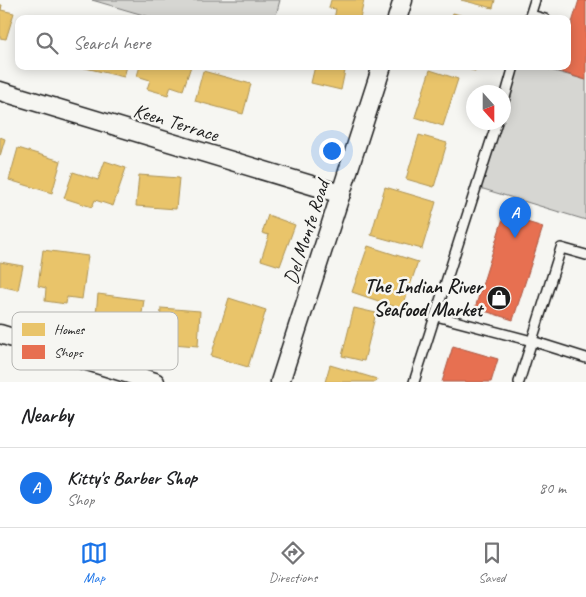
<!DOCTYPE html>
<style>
:root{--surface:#fff;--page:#f6f6f6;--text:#202124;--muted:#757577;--line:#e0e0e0;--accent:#1a73e8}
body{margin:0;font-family:Caveat,sans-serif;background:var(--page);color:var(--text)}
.compass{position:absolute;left:466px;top:85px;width:45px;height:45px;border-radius:50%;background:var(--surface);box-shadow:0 2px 12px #0003;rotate:159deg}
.you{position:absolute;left:331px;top:150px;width:18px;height:18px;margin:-12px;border:4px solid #fff;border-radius:50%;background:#1a73e8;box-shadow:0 0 0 8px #1a73e833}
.badge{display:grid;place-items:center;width:32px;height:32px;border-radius:50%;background:var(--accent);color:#fff;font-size:16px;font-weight:700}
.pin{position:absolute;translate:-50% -41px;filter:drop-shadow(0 1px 2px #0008)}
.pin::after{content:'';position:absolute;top:26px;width:18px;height:15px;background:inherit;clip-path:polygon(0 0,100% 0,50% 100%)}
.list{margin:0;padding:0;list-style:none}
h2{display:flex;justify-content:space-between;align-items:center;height:65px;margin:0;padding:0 20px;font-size:21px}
h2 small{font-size:16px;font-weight:400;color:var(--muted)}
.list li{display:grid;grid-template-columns:32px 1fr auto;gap:15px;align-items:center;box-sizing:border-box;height:80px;padding:0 20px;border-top:1px solid var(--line)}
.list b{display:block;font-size:19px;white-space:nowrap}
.list p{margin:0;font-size:16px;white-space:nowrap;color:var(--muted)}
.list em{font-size:16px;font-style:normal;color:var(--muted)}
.icon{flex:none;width:28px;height:28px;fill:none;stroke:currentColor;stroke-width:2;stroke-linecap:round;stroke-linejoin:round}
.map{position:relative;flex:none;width:586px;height:382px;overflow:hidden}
.search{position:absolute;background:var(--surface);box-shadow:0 2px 12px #0003;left:15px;right:15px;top:15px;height:55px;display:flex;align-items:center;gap:12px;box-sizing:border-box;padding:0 18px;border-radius:10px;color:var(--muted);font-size:19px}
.sheet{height:145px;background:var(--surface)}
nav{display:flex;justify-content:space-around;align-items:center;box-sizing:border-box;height:70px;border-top:1px solid var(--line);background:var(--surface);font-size:14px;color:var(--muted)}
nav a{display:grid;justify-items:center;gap:2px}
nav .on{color:var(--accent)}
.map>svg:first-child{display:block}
.green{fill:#d6d6d2;stroke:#797977}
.homes{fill:#e9c46a;stroke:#ac9253}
.shops{fill:#e76f51;stroke:#aa5641}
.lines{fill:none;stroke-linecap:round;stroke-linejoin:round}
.lane-casing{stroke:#1c1c1c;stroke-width:12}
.street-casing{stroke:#1c1c1c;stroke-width:21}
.lane{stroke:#f6f6f2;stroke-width:9}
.street{stroke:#f6f6f2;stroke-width:18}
.labels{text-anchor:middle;stroke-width:5;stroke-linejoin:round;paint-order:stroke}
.street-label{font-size:20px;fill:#1c1c1c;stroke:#f6f6f2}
.poi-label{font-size:20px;font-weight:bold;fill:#1c1c1c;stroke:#f6f6f2;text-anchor:end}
.key{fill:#f6f6f2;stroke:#b5b5b2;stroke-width:1}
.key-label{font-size:14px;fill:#1c1c1c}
</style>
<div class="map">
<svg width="586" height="382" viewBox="0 0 586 382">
<rect width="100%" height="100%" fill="#f6f6f2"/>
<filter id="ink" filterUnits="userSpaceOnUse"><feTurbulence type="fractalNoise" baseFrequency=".02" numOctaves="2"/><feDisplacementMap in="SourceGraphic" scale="10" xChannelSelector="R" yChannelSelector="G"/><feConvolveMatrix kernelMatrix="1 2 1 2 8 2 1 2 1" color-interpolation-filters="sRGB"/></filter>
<g filter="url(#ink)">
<!-- green -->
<g class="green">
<polygon points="92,0 280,0 275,19 157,19"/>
<polygon points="517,66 536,66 586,80 586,220 480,188 500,123 504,122 504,111"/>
</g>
<!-- homes -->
<g class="homes">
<polygon points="331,0 364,0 360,19 334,19 336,9 329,8"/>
<polygon points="461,0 495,0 493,8"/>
<polygon points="0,5 2,5 1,10 14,13 6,39 0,38"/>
<polygon points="453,13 474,19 451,19"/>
<polygon points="77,66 127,66 124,77"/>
<polygon points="140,66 191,66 183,90 171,86 168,95 147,89 150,80 137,76"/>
<polygon points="315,66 346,66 341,90 311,83"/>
<polygon points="458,66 476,66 475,71"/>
<polygon points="430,70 458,79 443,126 415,117"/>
<polygon points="203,71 251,84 243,114 195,101"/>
<polygon points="419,135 447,143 434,187 406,179"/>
<polygon points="0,137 5,139 0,156"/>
<polygon points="18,148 61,161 52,193 9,180"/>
<polygon points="105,161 126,168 113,206 95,200 92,207 64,198 73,172 98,180"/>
<polygon points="139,175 179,178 176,209 136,206"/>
<polygon points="385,187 436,202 422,249 371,235"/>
<polygon points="268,215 295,225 280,266 261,260 269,235 262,233"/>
<polygon points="368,246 418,262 402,309 352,292"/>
<polygon points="43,250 88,256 82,299 67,297 66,304 45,301 46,288 38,286"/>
<polygon points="0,262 23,266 18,290 0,286"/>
<polygon points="98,294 144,300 141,320 96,314"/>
<polygon points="229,298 266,310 248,367 211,356"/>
<polygon points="161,308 200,311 198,346 159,343"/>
<polygon points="354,308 376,313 364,361 342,356"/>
<polygon points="330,365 377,379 376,382 325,382"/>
</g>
<!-- shops -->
<g class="shops">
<polygon points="579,0 586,0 586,80 558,71 559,66 567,66 567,39"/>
<polygon points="504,215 543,227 513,320 475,308"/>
<polygon points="453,346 498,359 491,382 442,382"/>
</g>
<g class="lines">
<!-- lane casing -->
<g class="lane-casing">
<g id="lane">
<polyline points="531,15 545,19"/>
<polyline points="529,19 535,0"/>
<polyline points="504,101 514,66"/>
<polyline points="436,316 532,341 586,358"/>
<polyline points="414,382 497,122"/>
<polyline points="519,382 561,248 586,255"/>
</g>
</g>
<!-- street casing -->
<g class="street-casing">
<g id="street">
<polyline points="397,19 403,0"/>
<polyline points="0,91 341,194"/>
<polyline points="0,334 155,382"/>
<polyline points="280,382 382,66"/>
</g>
</g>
<!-- lane -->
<use href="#lane" class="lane"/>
<!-- street -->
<use href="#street" class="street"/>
</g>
</g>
<!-- icons -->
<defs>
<g id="shop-disc" transform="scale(1.25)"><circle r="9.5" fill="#1c1c1c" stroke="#f6f6f2"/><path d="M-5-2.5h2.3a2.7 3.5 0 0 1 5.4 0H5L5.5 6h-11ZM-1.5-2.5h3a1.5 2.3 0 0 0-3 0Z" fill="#fff"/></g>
</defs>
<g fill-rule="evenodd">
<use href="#shop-disc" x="499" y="298"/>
</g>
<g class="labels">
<!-- street labels -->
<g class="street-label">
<text transform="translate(176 122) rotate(17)" y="7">Keen Terrace</text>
<text transform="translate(306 232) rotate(-72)" y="7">Del Monte Road</text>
</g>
<!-- poi labels -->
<g class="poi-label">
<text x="482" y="293">The Indian River<tspan x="482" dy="23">Seafood Market</tspan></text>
</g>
</g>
<!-- legend -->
<rect x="12" y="312" width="166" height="58" rx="8" class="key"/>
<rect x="22" y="323" width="23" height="13" fill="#e9c46a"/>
<rect x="22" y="345" width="23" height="14" fill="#e76f51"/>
<g class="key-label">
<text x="54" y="334">Homes</text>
<text x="54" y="357">Shops</text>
</g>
</svg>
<svg class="compass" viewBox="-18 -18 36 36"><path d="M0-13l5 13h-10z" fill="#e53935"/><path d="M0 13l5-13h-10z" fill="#757577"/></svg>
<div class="you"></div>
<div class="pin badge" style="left:515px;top:238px">A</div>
<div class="search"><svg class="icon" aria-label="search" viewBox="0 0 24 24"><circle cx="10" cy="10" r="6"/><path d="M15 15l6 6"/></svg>Search here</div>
</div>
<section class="sheet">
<h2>Nearby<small></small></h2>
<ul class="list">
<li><span class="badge">A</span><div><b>Kitty's Barber Shop</b><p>Shop</p></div><em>80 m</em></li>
</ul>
</section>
<nav>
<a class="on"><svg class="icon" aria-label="map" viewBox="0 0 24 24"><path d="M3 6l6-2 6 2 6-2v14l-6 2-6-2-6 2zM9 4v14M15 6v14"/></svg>Map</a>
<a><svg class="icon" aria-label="directions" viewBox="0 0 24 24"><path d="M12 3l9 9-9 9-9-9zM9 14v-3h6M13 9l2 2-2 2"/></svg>Directions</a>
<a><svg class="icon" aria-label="saved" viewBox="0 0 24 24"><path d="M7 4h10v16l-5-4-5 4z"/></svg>Saved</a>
</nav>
